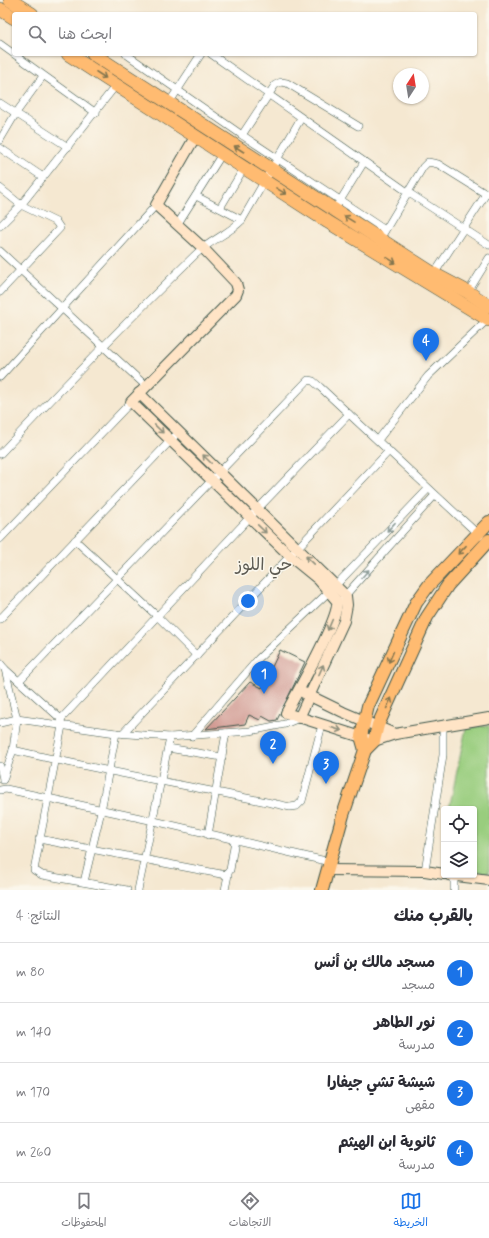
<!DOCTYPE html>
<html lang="ar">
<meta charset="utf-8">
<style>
:root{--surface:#fff;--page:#f2f2f3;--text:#2b2b33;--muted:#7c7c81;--line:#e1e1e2;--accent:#1a73e8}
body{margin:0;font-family:Mynerve,"Playpen Sans Arabic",sans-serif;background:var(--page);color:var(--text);direction:rtl}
.controls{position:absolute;right:12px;bottom:12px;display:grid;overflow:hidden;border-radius:4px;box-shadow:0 1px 3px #0004}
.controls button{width:36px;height:36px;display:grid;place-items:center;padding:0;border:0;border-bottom:1px solid var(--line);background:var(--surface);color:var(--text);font:20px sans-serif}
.compass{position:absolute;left:393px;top:68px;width:36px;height:36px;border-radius:50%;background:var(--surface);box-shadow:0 1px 3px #0004;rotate:12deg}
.you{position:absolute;left:248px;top:601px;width:14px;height:14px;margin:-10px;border:3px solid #fff;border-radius:50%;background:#1a73e8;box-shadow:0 0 0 6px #1a73e833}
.badge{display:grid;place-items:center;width:26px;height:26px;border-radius:50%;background:var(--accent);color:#fff;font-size:13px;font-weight:700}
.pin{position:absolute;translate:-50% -33px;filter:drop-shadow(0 1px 2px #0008)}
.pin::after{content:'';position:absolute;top:21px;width:14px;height:12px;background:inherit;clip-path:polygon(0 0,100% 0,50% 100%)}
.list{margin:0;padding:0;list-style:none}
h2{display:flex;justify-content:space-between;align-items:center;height:52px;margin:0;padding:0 16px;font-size:17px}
h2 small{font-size:13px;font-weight:400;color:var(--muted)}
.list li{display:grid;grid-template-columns:26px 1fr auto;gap:12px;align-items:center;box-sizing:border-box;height:60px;padding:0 16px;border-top:1px solid var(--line)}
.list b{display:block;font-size:15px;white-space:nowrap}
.list p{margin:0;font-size:13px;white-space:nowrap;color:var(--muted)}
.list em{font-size:13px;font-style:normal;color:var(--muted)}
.icon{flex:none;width:22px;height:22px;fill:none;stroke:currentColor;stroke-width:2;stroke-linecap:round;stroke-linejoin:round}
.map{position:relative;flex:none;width:489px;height:890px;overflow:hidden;direction:ltr}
.search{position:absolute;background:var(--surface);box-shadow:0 1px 3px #0004;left:12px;right:12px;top:12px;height:44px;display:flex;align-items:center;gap:10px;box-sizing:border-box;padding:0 14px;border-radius:4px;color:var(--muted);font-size:15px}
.sheet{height:292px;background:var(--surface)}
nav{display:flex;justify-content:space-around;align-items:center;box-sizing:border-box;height:56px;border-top:1px solid var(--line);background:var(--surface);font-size:11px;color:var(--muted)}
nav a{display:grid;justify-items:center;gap:2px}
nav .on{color:var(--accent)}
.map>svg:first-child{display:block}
.green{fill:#99cd7e;stroke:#5c8559}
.building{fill:#cf948d}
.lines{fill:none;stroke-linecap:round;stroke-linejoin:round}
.street-casing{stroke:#3f574c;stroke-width:8}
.secondary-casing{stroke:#3f574c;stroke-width:12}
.primary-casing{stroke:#3f574c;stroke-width:14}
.highway-casing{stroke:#3f574c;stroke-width:14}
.street{stroke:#fff;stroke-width:7}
.secondary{stroke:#ffe4c6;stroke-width:10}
.primary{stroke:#ffbb71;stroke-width:12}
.highway{stroke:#ffbb71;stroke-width:13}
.oneway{stroke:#84764f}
.oneway2{stroke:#8f907d}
.oneway3{stroke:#8f9e9a}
.labels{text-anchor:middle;stroke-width:3;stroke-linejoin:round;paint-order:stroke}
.neighbourhood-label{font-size:17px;fill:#5d5b53;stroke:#fbf7ec}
</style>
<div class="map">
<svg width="489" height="890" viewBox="0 0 489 890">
<rect width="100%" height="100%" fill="#fbf7ec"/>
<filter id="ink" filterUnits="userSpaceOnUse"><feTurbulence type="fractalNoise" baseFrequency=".025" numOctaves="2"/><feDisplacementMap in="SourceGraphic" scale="8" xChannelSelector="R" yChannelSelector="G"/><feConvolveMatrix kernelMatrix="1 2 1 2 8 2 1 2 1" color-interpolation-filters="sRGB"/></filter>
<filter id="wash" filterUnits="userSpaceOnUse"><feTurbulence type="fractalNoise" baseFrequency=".012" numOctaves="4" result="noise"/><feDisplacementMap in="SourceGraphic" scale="16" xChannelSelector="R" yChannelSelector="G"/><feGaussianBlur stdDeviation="0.9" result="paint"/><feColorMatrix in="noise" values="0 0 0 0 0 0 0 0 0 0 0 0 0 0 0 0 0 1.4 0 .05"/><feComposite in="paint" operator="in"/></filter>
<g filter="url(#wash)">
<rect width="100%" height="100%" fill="#f5e8d1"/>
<!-- green -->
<polygon class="green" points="489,725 489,873 474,871 474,809 449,809 466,728"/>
<g id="blocks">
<!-- building -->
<polygon class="building" points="280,650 305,662 277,720 271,721 262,716 260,720 249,715 245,724 206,729 250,682 262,688"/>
</g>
</g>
<g filter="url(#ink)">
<use href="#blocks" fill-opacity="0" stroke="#3f574c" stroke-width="1"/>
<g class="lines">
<!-- street casing -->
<g class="street-casing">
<g id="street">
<polyline points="0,44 96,113"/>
<polyline points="126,54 242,135 385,230"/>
<polyline points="211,54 409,193 489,245"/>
<polyline points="0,103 68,147"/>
<polyline points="169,103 201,54"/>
<polyline points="242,135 275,85 281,82 287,83 358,126"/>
<polyline points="0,140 16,113 43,76"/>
<polyline points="0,148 43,177"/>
<polyline points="0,188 21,205 56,222 60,228 0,292"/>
<polyline points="196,196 242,220"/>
<polyline points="338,204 364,162"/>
<polyline points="220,208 244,168"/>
<polyline points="177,225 222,154"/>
<polyline points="0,226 21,205 117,84"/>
<polyline points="383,234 423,167 428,162 438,164 486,194"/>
<polyline points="0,251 146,386"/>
<polyline points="434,274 486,194 489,192"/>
<polyline points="468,292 489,258"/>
<polyline points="0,377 156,205"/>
<polyline points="378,440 428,376 489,318"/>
<path d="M 0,454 C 64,386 129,319 196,254 C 210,240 229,234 242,220 L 301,118"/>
<polyline points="0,539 131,402"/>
<polyline points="75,540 157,616 197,656"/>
<polyline points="343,598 435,495"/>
<polyline points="0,619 174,437"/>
<polyline points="0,663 5,669 17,719 13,750 3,780"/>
<polyline points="5,669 61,719 62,726 34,870 42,875 127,890"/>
<polyline points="19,681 308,380 313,381 320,387 480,536"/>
<polyline points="61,719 250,517 349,414"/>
<polyline points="0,723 17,719 116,733 170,737 250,731 285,724 299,718"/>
<polyline points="123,733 389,451"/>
<polyline points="192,736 258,659 336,585 428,489"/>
<polyline points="168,748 222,757"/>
<path d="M 13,750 C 105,772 198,787 290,807 L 297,806 L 302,801 L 322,725"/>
<polyline points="0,766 3,779"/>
<polyline points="0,790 6,789 154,821 330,862"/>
<polyline points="208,835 226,733"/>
<polyline points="39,839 226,875 230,870 235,840"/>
<polyline points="425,871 443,755 443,725"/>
<polyline points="454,876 454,890"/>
<polyline points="84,882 101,811 116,733"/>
<polyline points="138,890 170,737"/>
<polyline points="225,890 228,875"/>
</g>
</g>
<!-- secondary casing -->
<g class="secondary-casing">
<g id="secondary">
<path d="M 195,137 L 156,205 L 202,247 L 236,283 L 238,290 L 236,295 L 131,402 L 291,557 L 318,579 L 337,601 C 340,618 296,694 286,713 L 374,741 L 395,734 L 489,718"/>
<polyline points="139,393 346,596 347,605 344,621 299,718"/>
<polyline points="304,693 343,712 395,734"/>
<polyline points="328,870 425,871 444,874"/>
<polyline points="449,875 489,880"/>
</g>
</g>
<!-- primary casing -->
<g class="primary-casing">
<g id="primary">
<polyline points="365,750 361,736 368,706 416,603 429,585 489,522"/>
<polyline points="322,890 343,815 365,750 374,741 378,725 427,617 448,585 489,540"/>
</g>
</g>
<!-- highway casing -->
<g class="highway-casing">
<g id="highway">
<polyline points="10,0 32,14"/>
<polyline points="0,9 14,18"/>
<polyline points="68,54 328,222 489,320"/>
<polyline points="93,54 434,274 468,292 489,306"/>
</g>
</g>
<!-- street -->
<use href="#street" class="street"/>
<!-- secondary -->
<use href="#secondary" class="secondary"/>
<!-- primary -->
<use href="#primary" class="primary"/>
<!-- highway -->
<use href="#highway" class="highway"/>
</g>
<!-- one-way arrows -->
<defs><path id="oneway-shaft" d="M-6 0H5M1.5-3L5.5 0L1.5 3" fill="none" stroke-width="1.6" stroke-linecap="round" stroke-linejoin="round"/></defs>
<g class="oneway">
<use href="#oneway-shaft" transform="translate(101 75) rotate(33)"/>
<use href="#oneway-shaft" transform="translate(239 149) rotate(-147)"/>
<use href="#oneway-shaft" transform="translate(281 191) rotate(32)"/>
<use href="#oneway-shaft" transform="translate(349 219) rotate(-148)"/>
<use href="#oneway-shaft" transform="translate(391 260) rotate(31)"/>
<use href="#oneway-shaft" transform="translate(462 550) rotate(133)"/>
<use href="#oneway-shaft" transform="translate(391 657) rotate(114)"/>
<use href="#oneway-shaft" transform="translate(389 703) rotate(-66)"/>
</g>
<g class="oneway2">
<use href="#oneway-shaft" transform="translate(159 429) rotate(44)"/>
<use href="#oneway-shaft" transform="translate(207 459) rotate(-135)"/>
<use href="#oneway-shaft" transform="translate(262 529) rotate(44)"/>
<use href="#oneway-shaft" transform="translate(310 560) rotate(-136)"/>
<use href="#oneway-shaft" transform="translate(330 625) rotate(113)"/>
<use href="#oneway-shaft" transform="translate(321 670) rotate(-66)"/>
<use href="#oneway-shaft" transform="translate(336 729) rotate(16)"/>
</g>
<g class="oneway3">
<use href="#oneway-shaft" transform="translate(391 527) rotate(133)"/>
<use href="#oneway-shaft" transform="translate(365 574) rotate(-48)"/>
</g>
</g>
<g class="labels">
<!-- neighbourhood labels -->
<g class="neighbourhood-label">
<text x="264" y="570">حي اللوز</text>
</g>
</g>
</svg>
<div class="controls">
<button><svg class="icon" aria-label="locate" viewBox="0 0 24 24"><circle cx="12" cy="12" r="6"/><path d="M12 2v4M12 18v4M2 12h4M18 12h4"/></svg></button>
<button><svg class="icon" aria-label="layers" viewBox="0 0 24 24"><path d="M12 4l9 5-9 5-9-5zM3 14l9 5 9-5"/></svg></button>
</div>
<svg class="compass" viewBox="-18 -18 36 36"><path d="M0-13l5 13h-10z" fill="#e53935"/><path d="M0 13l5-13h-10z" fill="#7c7c81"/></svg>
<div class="you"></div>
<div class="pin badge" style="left:264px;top:694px">1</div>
<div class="pin badge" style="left:273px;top:764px">2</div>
<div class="pin badge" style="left:326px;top:784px">3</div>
<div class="pin badge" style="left:426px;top:361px">4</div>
<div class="search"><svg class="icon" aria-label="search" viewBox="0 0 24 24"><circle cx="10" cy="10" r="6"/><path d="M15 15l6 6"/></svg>ابحث هنا</div>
</div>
<section class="sheet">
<h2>بالقرب منك<small>النتائج: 4</small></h2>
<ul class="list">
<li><span class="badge">1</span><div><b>مسجد مالك بن أنس</b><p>مسجد</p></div><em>80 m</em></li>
<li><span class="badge">2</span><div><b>نور الطاهر</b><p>مدرسة</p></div><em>140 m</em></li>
<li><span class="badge">3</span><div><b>شيشة تشي جيفارا</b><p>مقهى</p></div><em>170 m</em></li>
<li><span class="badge">4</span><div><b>ثانوية ابن الهيثم</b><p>مدرسة</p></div><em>260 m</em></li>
</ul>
</section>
<nav>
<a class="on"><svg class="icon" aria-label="map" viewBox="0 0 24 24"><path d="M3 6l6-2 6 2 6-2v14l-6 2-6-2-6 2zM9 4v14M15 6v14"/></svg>الخريطة</a>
<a><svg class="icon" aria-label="directions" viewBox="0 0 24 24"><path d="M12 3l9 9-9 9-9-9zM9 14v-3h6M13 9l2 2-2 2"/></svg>الاتجاهات</a>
<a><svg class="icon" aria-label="saved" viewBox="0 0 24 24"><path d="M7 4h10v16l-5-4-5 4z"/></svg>المحفوظات</a>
</nav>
